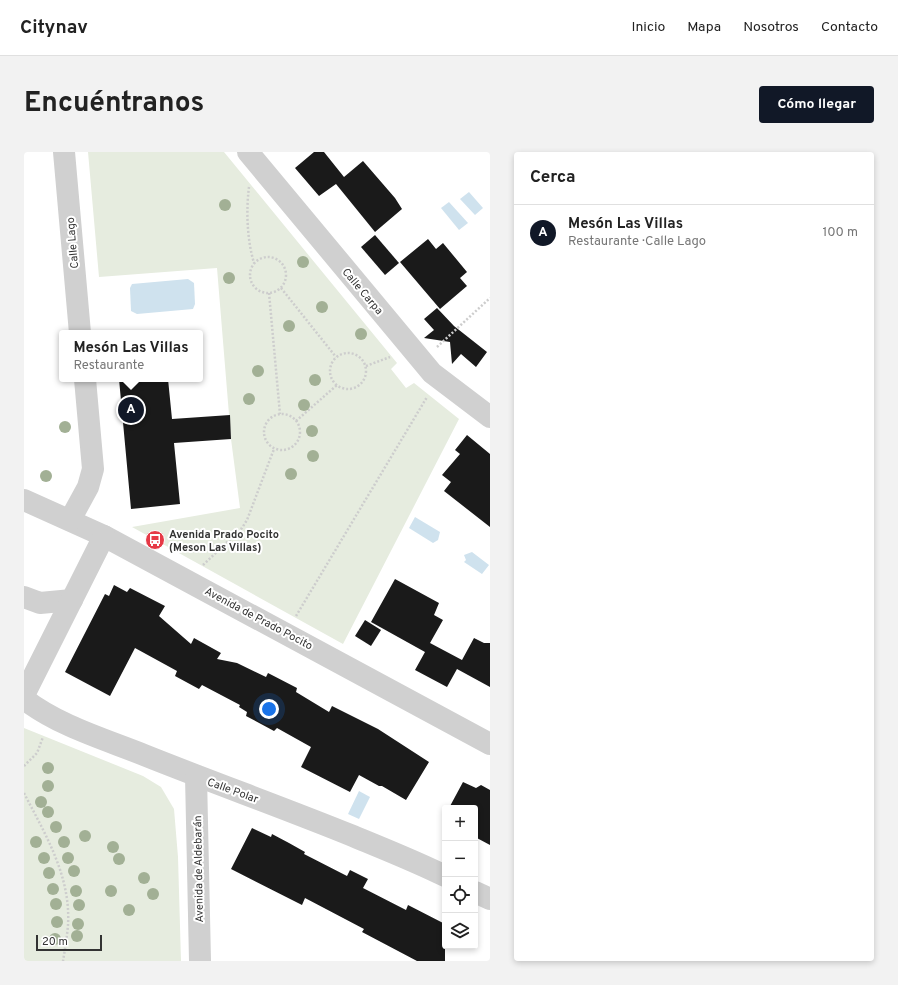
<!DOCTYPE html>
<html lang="es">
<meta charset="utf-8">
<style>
:root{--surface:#fff;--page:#f2f2f2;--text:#222;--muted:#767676;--line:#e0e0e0;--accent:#111827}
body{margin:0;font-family:Overpass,sans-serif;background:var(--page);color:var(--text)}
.controls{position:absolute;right:12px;bottom:12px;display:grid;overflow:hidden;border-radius:4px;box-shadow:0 2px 6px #0003}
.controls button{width:36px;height:36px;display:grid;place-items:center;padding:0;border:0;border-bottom:1px solid var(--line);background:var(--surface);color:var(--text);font:20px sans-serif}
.scale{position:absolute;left:12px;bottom:10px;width:66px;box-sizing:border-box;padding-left:4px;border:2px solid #333;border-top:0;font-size:11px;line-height:14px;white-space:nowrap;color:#333;-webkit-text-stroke:3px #fff;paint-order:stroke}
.you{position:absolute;left:245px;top:557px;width:14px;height:14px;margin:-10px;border:3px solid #fff;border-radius:50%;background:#1a73e8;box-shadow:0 0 0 6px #1a73e833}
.badge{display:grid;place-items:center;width:26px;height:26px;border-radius:50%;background:var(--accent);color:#fff;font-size:13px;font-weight:700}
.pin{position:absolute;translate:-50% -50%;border:2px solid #fff;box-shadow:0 1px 4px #0006}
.popup{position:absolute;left:35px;top:178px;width:144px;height:52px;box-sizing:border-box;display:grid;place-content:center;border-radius:4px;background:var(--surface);filter:drop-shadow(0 1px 3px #0005);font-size:13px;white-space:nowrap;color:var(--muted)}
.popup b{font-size:15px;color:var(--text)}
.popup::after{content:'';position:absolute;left:50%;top:100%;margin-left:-8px;border:8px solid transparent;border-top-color:var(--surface)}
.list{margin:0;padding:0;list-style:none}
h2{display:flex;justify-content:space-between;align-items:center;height:52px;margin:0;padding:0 16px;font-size:17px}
h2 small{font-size:13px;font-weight:400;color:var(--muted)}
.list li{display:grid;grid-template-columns:26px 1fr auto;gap:12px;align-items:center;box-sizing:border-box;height:56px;padding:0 16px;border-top:1px solid var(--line)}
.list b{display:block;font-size:15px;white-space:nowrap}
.list p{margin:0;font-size:13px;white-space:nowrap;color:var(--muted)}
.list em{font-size:13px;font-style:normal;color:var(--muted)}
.icon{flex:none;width:22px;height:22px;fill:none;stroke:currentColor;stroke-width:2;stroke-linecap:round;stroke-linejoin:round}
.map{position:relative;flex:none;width:466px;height:809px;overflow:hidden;border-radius:4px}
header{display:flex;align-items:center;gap:24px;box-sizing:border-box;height:56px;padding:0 20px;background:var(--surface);border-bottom:1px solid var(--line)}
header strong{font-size:19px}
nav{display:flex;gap:22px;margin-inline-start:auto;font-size:14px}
.intro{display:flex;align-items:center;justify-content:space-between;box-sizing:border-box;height:96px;padding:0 24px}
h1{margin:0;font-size:28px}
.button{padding:10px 18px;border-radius:4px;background:var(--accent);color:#fff;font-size:14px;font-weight:700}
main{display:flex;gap:24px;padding:0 24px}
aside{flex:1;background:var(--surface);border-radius:4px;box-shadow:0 2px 6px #0003}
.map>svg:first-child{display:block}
.green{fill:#e6ecdf}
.water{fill:#cfe2ee}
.building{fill:#1a1a1a}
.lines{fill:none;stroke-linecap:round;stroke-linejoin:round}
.path{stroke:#cdcdcd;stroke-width:2.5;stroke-dasharray:2 2;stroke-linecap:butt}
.minor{stroke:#d0d0d0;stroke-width:22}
.tree{fill:#a2b095}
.labels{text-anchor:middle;stroke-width:4;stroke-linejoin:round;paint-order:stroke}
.street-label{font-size:11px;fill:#333;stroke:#fff}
.poi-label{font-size:11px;font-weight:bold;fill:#333;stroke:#fff;text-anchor:start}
</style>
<header>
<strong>Citynav</strong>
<nav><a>Inicio</a><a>Mapa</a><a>Nosotros</a><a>Contacto</a></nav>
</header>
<div class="intro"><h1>Encuéntranos</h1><a class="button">Cómo llegar</a></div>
<main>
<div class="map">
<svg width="466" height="809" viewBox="0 0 466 809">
<rect width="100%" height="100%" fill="#fff"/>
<!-- green -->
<g class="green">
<polygon points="64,0 200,0 373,211 367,217 382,236 390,231 435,267 319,492 108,375 216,356 207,287 193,116 75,125"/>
<polygon points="0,576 119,624 137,635 150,657 154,705 157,809 0,809"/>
</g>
<!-- water -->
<g class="water">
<polygon points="445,40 459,56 451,63 436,47"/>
<polygon points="425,50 444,71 435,78 417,56"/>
<polygon points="164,127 170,131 171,152 169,157 113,162 107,159 106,136 108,132"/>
<polygon points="391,365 416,380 414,388 409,391 385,376"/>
<polygon points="448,400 465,413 458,422 440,410 442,408 440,403"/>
<polygon points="335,639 346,645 335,667 324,662"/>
</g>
<!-- building -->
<g class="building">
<polygon points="290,0 300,0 320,25 339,9 371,46 378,57 351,80 312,32 295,44 271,16"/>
<polygon points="351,83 375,111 361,123 337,95"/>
<polygon points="404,87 412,97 419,91 443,120 436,126 443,134 416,157 376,110"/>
<polygon points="413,156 430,174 463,200 452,215 437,202 428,212 426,190 400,186 410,178 400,167"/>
<polygon points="95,227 144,227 148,267 206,263 207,287 150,291 156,352 107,357"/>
<polygon points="443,283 466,302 466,375 420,339 427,330 418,323 436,302 431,298"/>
<polygon points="371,427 415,451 410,463 419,468 406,491 438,508 450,486 460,491 466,491 466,535 433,517 423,535 391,518 401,500 347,470"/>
<polygon points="90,433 103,440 106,436 141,454 135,464 167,492 170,486 197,501 193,507 213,511 242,525 244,521 273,536 272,540 305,560 308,554 354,577 405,610 382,648 358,634 355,634 335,623 326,640 277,615 287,595 253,576 250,579 222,564 223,560 215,555 216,553 178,533 175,537 151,524 153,519 111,496 86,544 41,520 81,442 85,444"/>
<polygon points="341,468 357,478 347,494 331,484"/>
<polygon points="439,630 452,636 457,633 466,638 466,693 451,685 451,656 425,656"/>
<polygon points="228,676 247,685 248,682 265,691 281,700 280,702 323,724 326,718 344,727 339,736 382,758 384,753 421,772 421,809 393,809 338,780 340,777 281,746 278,753 207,717"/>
</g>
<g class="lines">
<!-- path -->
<g class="path">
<path d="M 225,35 C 222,58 223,88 230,111"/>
<circle cx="244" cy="123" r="18"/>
<polyline points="257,136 312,205"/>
<polyline points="245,141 256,262"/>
<polyline points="413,195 466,146"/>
<circle cx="324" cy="219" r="18"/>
<polyline points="342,214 366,205"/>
<circle cx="258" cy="280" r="18"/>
<polyline points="272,269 313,233"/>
<polyline points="179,413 218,376 223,368 250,297"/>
<polyline points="272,464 403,245"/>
<polyline points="0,614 13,601 19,585"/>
<path d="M 0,641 C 21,682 47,724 44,773 C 43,785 41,797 39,809"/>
</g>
<!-- minor -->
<g class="minor">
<polyline points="40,0 56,181"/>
<polyline points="224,0 408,221 466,265"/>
<polyline points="0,348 80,384 466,592"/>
<polyline points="46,368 64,335 69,317 61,227"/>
<polyline points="0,445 16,451 48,448"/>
<polyline points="0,543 80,384"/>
<path d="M 0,547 C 35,574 80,587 120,603 C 190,631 260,656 329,684 C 360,697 391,709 421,724"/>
<polyline points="172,624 176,809"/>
<polyline points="451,740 466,747"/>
</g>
</g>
<!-- trees -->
<g class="tree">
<circle cx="201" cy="53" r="6"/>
<circle cx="279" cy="110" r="6"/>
<circle cx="205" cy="126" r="6"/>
<circle cx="298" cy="155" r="6"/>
<circle cx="265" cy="174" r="6"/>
<circle cx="337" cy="182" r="6"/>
<circle cx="234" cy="219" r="6"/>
<circle cx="291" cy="228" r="6"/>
<circle cx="225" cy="247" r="6"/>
<circle cx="280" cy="253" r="6"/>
<circle cx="41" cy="275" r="6"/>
<circle cx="288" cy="279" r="6"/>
<circle cx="289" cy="304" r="6"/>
<circle cx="267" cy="322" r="6"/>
<circle cx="22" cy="324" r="6"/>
<circle cx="24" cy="616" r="6"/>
<circle cx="24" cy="634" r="6"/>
<circle cx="17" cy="650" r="6"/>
<circle cx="24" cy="660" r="6"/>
<circle cx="32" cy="675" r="6"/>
<circle cx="61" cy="684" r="6"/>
<circle cx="12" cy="690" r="6"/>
<circle cx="40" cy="690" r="6"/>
<circle cx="89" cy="695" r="6"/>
<circle cx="20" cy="706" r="6"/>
<circle cx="44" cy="706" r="6"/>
<circle cx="95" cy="707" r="6"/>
<circle cx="50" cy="719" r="6"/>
<circle cx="25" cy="721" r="6"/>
<circle cx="120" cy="726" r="6"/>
<circle cx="29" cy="737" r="6"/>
<circle cx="52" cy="739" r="6"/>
<circle cx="87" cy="739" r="6"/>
<circle cx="129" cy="742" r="6"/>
<circle cx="32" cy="752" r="6"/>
<circle cx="55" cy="753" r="6"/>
<circle cx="105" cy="758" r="6"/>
<circle cx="33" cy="770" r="6"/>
<circle cx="54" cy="772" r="6"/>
<circle cx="53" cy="784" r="6"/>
<circle cx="31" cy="787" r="6"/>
</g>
<!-- icons -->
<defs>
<g id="bus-disc" transform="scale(1)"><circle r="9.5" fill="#e63946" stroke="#fff"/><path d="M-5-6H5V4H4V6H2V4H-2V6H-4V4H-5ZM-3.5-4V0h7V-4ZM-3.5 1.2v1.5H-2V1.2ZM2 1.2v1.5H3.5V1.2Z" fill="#fff"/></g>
</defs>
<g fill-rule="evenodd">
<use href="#bus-disc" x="131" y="388"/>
</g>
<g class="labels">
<!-- street labels -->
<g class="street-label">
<text transform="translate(48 91) rotate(-95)" y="4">Calle Lago</text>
<text transform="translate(339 139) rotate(50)" y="4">Calle Carpa</text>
<text transform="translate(235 466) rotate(28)" y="4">Avenida de Prado Pocito</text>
<text transform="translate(209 638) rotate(20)" y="4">Calle Polar</text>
<text transform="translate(174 717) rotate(-91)" y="4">Avenida de Aldebarán</text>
</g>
<!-- poi labels -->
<g class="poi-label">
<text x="145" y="386">Avenida Prado Pocito<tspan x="145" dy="13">(Meson Las Villas)</tspan></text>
</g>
</g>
</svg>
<div class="controls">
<button>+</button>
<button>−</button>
<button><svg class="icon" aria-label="locate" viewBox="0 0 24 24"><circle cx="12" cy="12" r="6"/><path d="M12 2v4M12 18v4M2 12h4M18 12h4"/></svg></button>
<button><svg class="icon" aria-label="layers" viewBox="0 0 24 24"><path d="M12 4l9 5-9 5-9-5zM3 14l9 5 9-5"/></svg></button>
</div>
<div class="scale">20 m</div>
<div class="you"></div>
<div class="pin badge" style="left:107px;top:258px">A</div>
<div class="popup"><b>Mesón Las Villas</b>Restaurante</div>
</div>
<aside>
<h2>Cerca<small></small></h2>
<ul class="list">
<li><span class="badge">A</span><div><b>Mesón Las Villas</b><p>Restaurante · Calle Lago</p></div><em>100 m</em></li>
</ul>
</aside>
</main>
